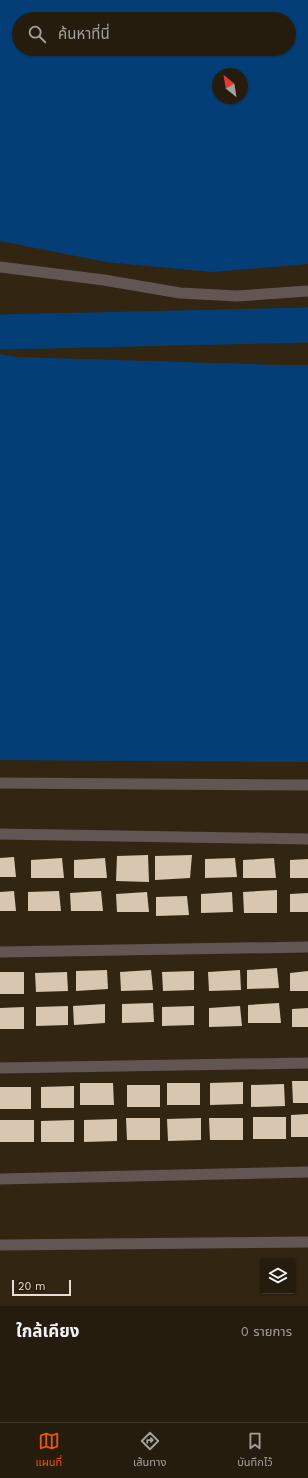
<!DOCTYPE html>
<html lang="th">
<meta charset="utf-8">
<style>
:root{--surface:#261c0e;--page:#2e2517;--text:#f1f3f6;--muted:#a4a19e;--line:#423a2e;--accent:#ea580c}
body{margin:0;font-family:"Work Sans","Noto Sans Thai",sans-serif;background:var(--page);color:var(--text)}
.controls{position:absolute;right:12px;bottom:12px;display:grid;overflow:hidden;border-radius:4px;box-shadow:0 1px 3px #0004}
.controls button{width:36px;height:36px;display:grid;place-items:center;padding:0;border:0;border-bottom:1px solid var(--line);background:var(--surface);color:var(--text);font:20px sans-serif}
.compass{position:absolute;left:212px;top:68px;width:36px;height:36px;border-radius:50%;background:var(--surface);box-shadow:0 1px 3px #0004;rotate:330deg}
.scale{position:absolute;left:12px;bottom:10px;width:59px;box-sizing:border-box;padding-left:4px;border:2px solid #e5ddd1;border-top:0;font-size:11px;line-height:14px;white-space:nowrap;color:#e5ddd1;-webkit-text-stroke:3px #281d09;paint-order:stroke}
.list{margin:0;padding:0;list-style:none}
h2{display:flex;justify-content:space-between;align-items:center;height:52px;margin:0;padding:0 16px;font-size:17px}
h2 small{font-size:13px;font-weight:400;color:var(--muted)}
.icon{flex:none;width:22px;height:22px;fill:none;stroke:currentColor;stroke-width:2;stroke-linecap:round;stroke-linejoin:round}
.map{position:relative;flex:none;width:308px;height:1306px;overflow:hidden}
.search{position:absolute;background:var(--surface);box-shadow:0 1px 3px #0004;left:12px;right:12px;top:12px;height:44px;display:flex;align-items:center;gap:10px;box-sizing:border-box;padding:0 14px;border-radius:22px;color:var(--muted);font-size:15px}
.sheet{height:116px;background:var(--surface)}
nav{display:flex;justify-content:space-around;align-items:center;box-sizing:border-box;height:56px;border-top:1px solid var(--line);background:var(--surface);font-size:11px;color:var(--muted)}
nav a{display:grid;justify-items:center;gap:2px}
nav .on{color:var(--accent)}
.map>svg:first-child{display:block}
.water{fill:#033f76;fill-rule:evenodd}
.lines{fill:none;stroke-linecap:round;stroke-linejoin:round}
.river{stroke:#033f76;stroke-width:35}
.building{fill:#d7c7b0}
.minor{stroke:#625655;stroke-width:11}
</style>
<div class="map">
<svg width="308" height="1306" viewBox="0 0 308 1306">
<rect width="100%" height="100%" fill="#322613"/>
<!-- water -->
<g class="water">
<path d="M 0,0 L 308,0 L 308,264 L 212,272 L 106,262 L 0,241 ZM 19,19 L 289,19 L 289,49 L 19,49 ZM 218,74 L 242,74 L 242,98 L 218,98 Z"/>
<polygon points="0,354 16,357 278,365 308,365 308,762 0,760"/>
</g>
<g class="lines">
<!-- river -->
<polyline class="river" points="0,332 308,325"/>
</g>
<!-- building -->
<g class="building">
<polygon points="148,855 149,882 116,881 117,856"/>
<polygon points="192,855 190,878 155,880 155,856"/>
<polygon points="14,857 16,877 0,877 0,858"/>
<polygon points="62,858 64,878 31,878 31,860"/>
<polygon points="105,858 107,878 74,878 74,860"/>
<polygon points="235,858 237,877 205,878 205,859"/>
<polygon points="274,858 276,878 243,878 243,860"/>
<polygon points="308,859 308,878 290,878 290,860"/>
<polygon points="277,890 277,913 244,913 243,892"/>
<polygon points="14,891 16,911 0,911 0,892"/>
<polygon points="59,891 61,911 28,911 28,892"/>
<polygon points="101,891 103,911 71,911 70,893"/>
<polygon points="147,892 149,912 117,912 116,894"/>
<polygon points="232,892 233,912 201,913 201,894"/>
<polygon points="308,893 308,912 290,912 290,894"/>
<polygon points="187,896 189,915 156,916 156,897"/>
<polygon points="277,968 279,988 247,989 247,970"/>
<polygon points="107,970 108,989 76,991 76,971"/>
<polygon points="151,970 153,990 121,991 120,972"/>
<polygon points="240,970 241,990 209,991 208,972"/>
<polygon points="194,971 194,990 163,991 162,972"/>
<polygon points="308,971 308,991 290,991 290,973"/>
<rect x="0" y="972" width="24" height="22"/>
<polygon points="67,972 68,991 36,992 35,973"/>
<polygon points="153,1003 154,1022 122,1023 122,1004"/>
<polygon points="279,1003 281,1023 248,1023 248,1005"/>
<polygon points="105,1004 105,1023 74,1025 73,1006"/>
<polygon points="68,1006 68,1025 36,1026 36,1007"/>
<polygon points="194,1006 194,1025 162,1026 162,1007"/>
<polygon points="240,1006 242,1026 209,1027 209,1008"/>
<polygon points="24,1007 24,1029 0,1029 0,1008"/>
<polygon points="308,1008 308,1027 292,1027 292,1009"/>
<polygon points="292,1081 308,1081 308,1103 293,1103"/>
<polygon points="243,1082 243,1104 210,1105 210,1083"/>
<polygon points="80,1083 113,1083 114,1105 80,1105"/>
<rect x="167" y="1083" width="33" height="22"/>
<polygon points="284,1084 285,1106 251,1107 251,1085"/>
<rect x="127" y="1085" width="33" height="22"/>
<polygon points="74,1086 74,1108 41,1108 41,1087"/>
<rect x="0" y="1087" width="31" height="22"/>
<polygon points="308,1114 308,1137 291,1137 291,1115"/>
<rect x="253" y="1117" width="33" height="22"/>
<polygon points="126,1118 160,1118 160,1140 127,1140"/>
<polygon points="201,1118 201,1140 168,1141 167,1119"/>
<polygon points="209,1118 243,1118 243,1140 210,1140"/>
<polygon points="117,1119 117,1141 84,1142 84,1120"/>
<rect x="0" y="1120" width="34" height="22"/>
<polygon points="74,1120 74,1142 41,1142 41,1121"/>
</g>
<g class="lines">
<!-- minor -->
<g class="minor">
<polyline points="0,267 104,280 180,293 237,296 308,291"/>
<polyline points="0,783 308,785"/>
<polyline points="0,834 308,839"/>
<polyline points="0,952 308,947"/>
<polyline points="0,1068 308,1063"/>
<polyline points="0,1179 308,1172"/>
<polyline points="0,1245 308,1242"/>
</g>
</g>
</svg>
<div class="controls">
<button><svg class="icon" aria-label="layers" viewBox="0 0 24 24"><path d="M12 4l9 5-9 5-9-5zM3 14l9 5 9-5"/></svg></button>
</div>
<svg class="compass" viewBox="-18 -18 36 36"><path d="M0-13l5 13h-10z" fill="#e53935"/><path d="M0 13l5-13h-10z" fill="#a4a19e"/></svg>
<div class="scale">20 m</div>
<div class="search"><svg class="icon" aria-label="search" viewBox="0 0 24 24"><circle cx="10" cy="10" r="6"/><path d="M15 15l6 6"/></svg>ค้นหาที่นี่</div>
</div>
<section class="sheet">
<h2>ใกล้เคียง<small>0 รายการ</small></h2>
<ul class="list">
</ul>
</section>
<nav>
<a class="on"><svg class="icon" aria-label="map" viewBox="0 0 24 24"><path d="M3 6l6-2 6 2 6-2v14l-6 2-6-2-6 2zM9 4v14M15 6v14"/></svg>แผนที่</a>
<a><svg class="icon" aria-label="directions" viewBox="0 0 24 24"><path d="M12 3l9 9-9 9-9-9zM9 14v-3h6M13 9l2 2-2 2"/></svg>เส้นทาง</a>
<a><svg class="icon" aria-label="saved" viewBox="0 0 24 24"><path d="M7 4h10v16l-5-4-5 4z"/></svg>บันทึกไว้</a>
</nav>
